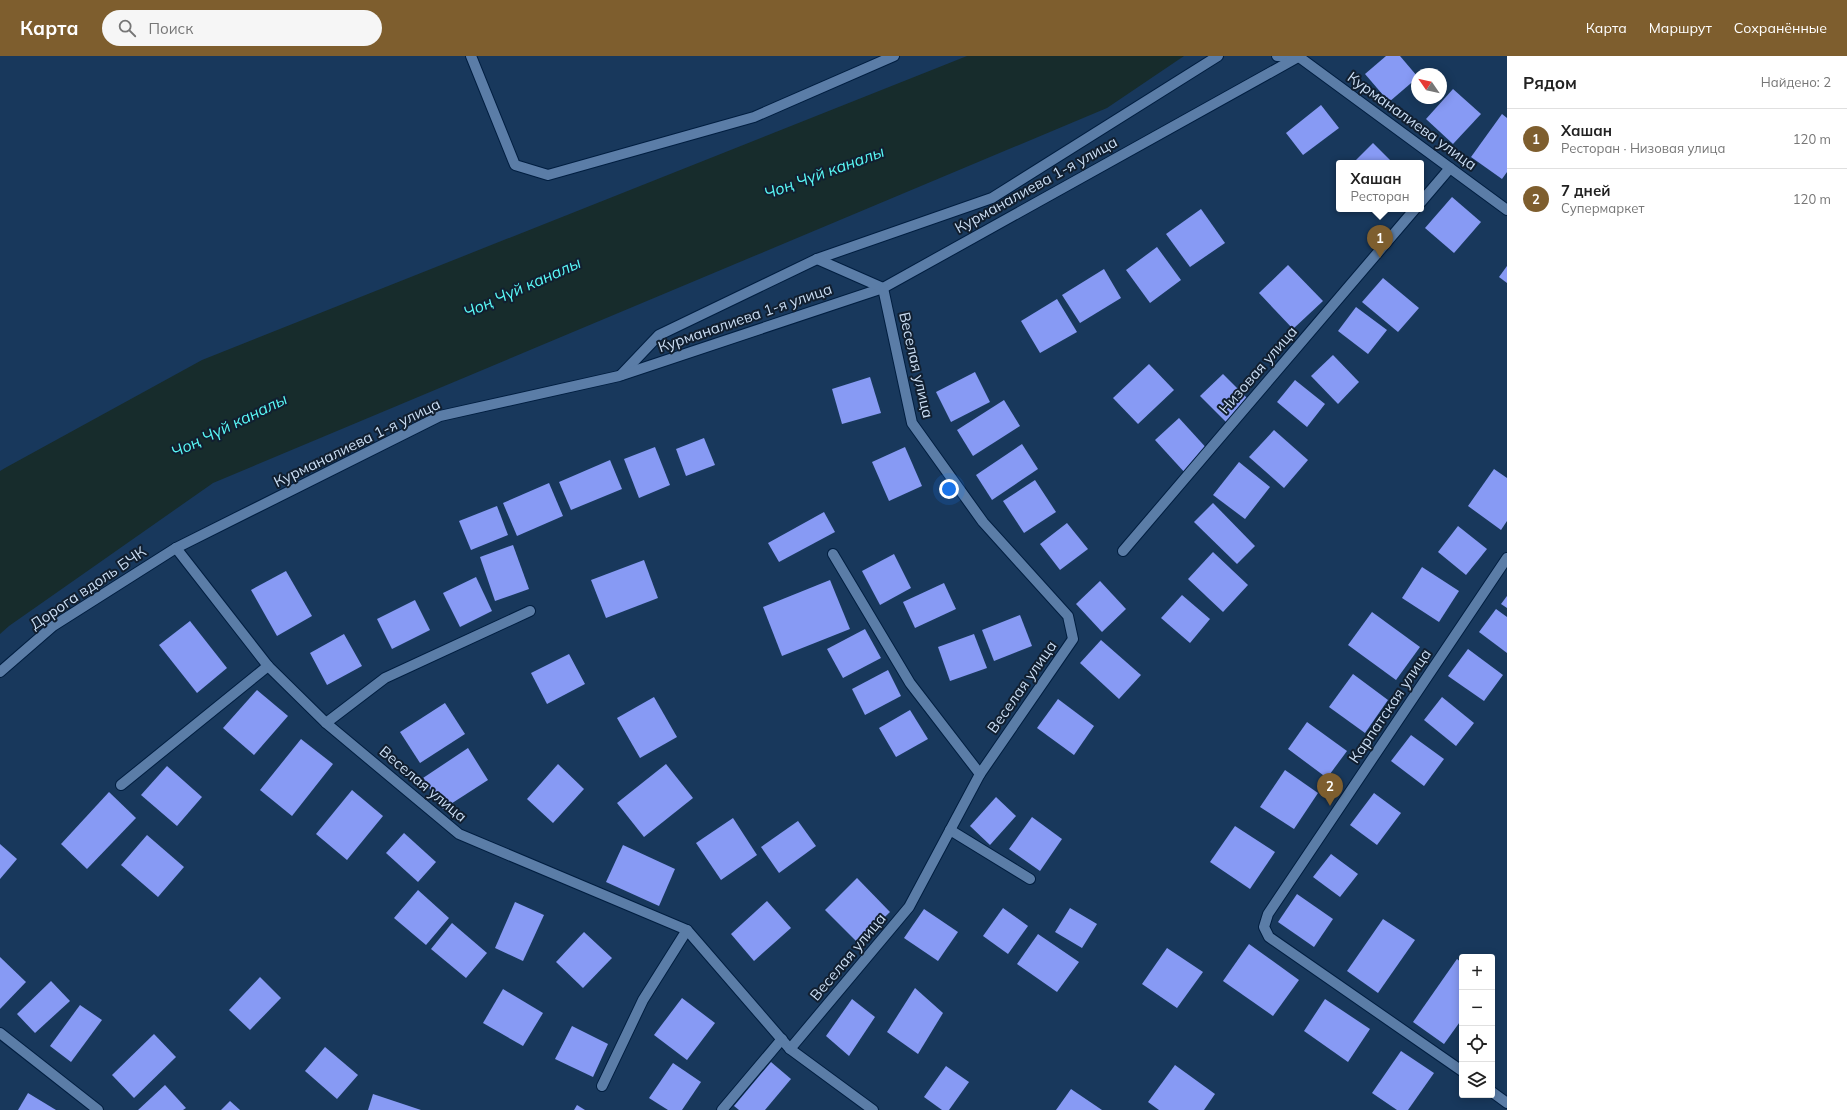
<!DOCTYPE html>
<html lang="ru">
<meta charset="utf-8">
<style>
:root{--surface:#fff;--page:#f6f6f6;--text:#222;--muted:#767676;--line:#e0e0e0;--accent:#7e5e2e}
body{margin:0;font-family:Mulish,sans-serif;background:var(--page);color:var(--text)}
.controls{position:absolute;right:12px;bottom:12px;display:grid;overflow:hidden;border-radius:4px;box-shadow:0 2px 10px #0003}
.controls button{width:36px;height:36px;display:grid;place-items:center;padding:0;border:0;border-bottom:1px solid var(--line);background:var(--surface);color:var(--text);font:20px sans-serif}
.compass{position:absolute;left:1411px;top:12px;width:36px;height:36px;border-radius:50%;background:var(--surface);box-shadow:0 2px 10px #0003;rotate:304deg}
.you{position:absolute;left:949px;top:433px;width:14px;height:14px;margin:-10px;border:3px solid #fff;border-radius:50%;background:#1a73e8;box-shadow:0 0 0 6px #1a73e833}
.badge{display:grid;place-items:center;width:26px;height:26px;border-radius:50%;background:var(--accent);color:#fff;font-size:13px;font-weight:700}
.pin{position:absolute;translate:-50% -33px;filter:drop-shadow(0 1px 2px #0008)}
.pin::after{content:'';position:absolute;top:21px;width:14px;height:12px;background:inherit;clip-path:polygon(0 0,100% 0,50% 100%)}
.popup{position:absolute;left:1336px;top:104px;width:88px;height:52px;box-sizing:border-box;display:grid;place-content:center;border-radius:4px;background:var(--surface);filter:drop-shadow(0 1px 3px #0005);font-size:13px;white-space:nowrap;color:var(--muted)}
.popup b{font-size:15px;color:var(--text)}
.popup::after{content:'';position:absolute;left:50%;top:100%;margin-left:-8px;border:8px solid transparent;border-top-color:var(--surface)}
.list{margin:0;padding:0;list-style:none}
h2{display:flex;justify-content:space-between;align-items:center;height:52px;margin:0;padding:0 16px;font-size:17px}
h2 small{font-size:13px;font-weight:400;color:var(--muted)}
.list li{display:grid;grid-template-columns:26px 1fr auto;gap:12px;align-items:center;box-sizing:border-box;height:60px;padding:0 16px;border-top:1px solid var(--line)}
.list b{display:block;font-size:15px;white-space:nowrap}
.list p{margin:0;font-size:13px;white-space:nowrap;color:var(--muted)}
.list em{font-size:13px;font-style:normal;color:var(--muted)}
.icon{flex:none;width:22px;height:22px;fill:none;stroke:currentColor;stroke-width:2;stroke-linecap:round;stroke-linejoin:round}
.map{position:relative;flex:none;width:1507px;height:1054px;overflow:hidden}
header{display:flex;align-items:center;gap:24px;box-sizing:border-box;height:56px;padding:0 20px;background:var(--accent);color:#fff}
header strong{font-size:19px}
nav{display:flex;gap:22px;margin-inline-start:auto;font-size:14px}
.search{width:280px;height:36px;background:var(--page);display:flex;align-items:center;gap:10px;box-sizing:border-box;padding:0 14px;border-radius:22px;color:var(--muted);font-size:15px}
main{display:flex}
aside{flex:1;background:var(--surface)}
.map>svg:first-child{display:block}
.water{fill:#172c2c}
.building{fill:#879af4}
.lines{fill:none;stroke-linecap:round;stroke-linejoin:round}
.minor-casing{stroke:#001e40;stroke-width:12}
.minor{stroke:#5b7da7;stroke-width:10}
.labels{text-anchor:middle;stroke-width:4;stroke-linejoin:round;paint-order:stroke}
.street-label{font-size:15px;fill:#caddf3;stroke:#111f30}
.water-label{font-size:16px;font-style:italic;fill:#5af9f7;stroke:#111f30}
</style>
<header>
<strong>Карта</strong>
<div class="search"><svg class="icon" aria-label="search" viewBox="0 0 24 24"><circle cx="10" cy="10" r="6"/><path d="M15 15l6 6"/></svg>Поиск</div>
<nav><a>Карта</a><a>Маршрут</a><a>Сохранённые</a></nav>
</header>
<main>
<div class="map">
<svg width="1507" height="1054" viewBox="0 0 1507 1054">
<rect width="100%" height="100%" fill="#18385c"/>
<!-- water -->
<polygon class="water" points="967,0 1184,0 1107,52 213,427 9,570 0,578 0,415 5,412 202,304"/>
<!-- building -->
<g class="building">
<polygon points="1386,0 1400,0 1417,20 1417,22 1389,46 1365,18"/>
<polygon points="1453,33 1481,58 1453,88 1426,63"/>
<polygon points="1321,49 1339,72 1303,99 1286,77"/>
<polygon points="1502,58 1507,62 1507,116 1502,123 1471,101"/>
<polygon points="1373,87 1393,107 1353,107"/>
<polygon points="1452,141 1481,166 1454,197 1425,172"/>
<polygon points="1201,153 1225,187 1190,211 1166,178"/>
<polygon points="1157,191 1181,224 1150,247 1126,214"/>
<polygon points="1288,209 1323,245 1293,273 1259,237"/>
<polygon points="1507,210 1507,227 1499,221"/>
<polygon points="1104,213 1121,242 1080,267 1062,239"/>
<polygon points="1383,222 1419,252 1398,276 1362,246"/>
<polygon points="1057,243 1077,276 1040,297 1021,265"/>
<polygon points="1356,251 1387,274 1368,298 1338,275"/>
<polygon points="1333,299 1359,326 1338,348 1311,320"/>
<polygon points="1149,308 1174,334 1138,368 1113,342"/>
<polygon points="975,316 990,346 951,366 936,336"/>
<polygon points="1223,318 1251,346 1228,368 1200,340"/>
<polygon points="870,321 881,357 842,368 832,333"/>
<polygon points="1295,324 1325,348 1307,371 1277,346"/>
<polygon points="1004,344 1020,370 973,400 957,374"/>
<polygon points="1179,362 1210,396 1186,418 1155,384"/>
<polygon points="1274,374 1308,404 1284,432 1249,401"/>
<polygon points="704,382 715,409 686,420 676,393"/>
<polygon points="1022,388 1038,413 992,444 976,419"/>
<polygon points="655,391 670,429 639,442 624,403"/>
<polygon points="905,391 922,430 889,445 872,406"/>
<polygon points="610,404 622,433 571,454 559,426"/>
<polygon points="1239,406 1270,431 1245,463 1213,439"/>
<polygon points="1494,413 1507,422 1507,465 1501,474 1468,450"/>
<polygon points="1035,424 1056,456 1024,477 1003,445"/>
<polygon points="549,427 563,460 517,480 503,447"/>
<polygon points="1213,447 1255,490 1237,508 1194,466"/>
<polygon points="497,450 508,479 471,494 459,465"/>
<polygon points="824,456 835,476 779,506 768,487"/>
<polygon points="1067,467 1088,493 1060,514 1040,488"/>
<polygon points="1458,470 1487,493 1466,519 1438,496"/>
<polygon points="513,489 529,533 495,545 480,501"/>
<polygon points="1213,496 1248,529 1223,556 1188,523"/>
<polygon points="894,498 911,532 880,549 862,515"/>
<polygon points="644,504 658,542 606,562 591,524"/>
<polygon points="1422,511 1459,535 1439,566 1402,542"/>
<polygon points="286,515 312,560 277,580 251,534"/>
<polygon points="476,521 492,555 460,571 443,537"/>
<polygon points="830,524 850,573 782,600 763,551"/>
<polygon points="1100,525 1126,553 1102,576 1076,548"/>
<polygon points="944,527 956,553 915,572 903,546"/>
<polygon points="1182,539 1210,563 1190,587 1161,562"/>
<polygon points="1507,540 1507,552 1501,548"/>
<polygon points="415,544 430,574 392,593 377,563"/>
<polygon points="1496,553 1507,561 1507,597 1479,576"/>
<polygon points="1372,556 1420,591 1396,624 1348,589"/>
<polygon points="1020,559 1032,590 994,605 982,574"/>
<polygon points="190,565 227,612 197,637 159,589"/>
<polygon points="865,573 881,602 843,622 827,593"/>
<polygon points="344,578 362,610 327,629 310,597"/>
<polygon points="974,578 987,612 950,625 938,591"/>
<polygon points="1101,584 1141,619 1119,643 1080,607"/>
<polygon points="1468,593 1503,619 1484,645 1448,620"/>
<polygon points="569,598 585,628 547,648 531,617"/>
<polygon points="888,614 901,640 865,659 852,633"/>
<polygon points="1353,618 1388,644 1365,677 1329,651"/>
<polygon points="257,634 288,660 254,699 223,672"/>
<polygon points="654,641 677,681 640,702 617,662"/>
<polygon points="1442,641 1474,667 1456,690 1424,664"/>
<polygon points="1058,643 1094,670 1074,699 1037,672"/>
<polygon points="445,647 465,678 420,707 400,676"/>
<polygon points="910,654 928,683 896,701 879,672"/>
<polygon points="1307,666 1347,695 1327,722 1288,693"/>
<polygon points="1411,679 1444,703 1424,730 1391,705"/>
<polygon points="301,683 333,708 292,760 260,734"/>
<polygon points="468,692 488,724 443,753 423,722"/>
<polygon points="558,708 584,733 553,767 527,743"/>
<polygon points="666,708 693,742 644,781 617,747"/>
<polygon points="167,710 202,741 177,770 141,739"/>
<polygon points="1285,714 1318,737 1294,773 1260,751"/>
<polygon points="352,734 383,760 347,804 316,778"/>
<polygon points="109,736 136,762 87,813 61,788"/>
<polygon points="1374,737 1401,757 1377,789 1350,769"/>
<polygon points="996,741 1016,760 990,789 970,770"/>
<polygon points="1032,761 1062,783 1040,815 1009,793"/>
<polygon points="733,762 757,799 721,824 696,787"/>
<polygon points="798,765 816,790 779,817 761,791"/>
<polygon points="1235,770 1275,796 1250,833 1210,806"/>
<polygon points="404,777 436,806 418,826 386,797"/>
<polygon points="147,779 184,811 158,841 121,809"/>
<polygon points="0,788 17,803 0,823"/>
<polygon points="623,789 675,813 659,850 606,826"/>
<polygon points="1331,798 1358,818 1340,841 1313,821"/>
<polygon points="857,822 890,856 858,887 825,854"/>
<polygon points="418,834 449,862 426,889 394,862"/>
<polygon points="1297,838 1333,863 1314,891 1278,866"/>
<polygon points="767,845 791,872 754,905 731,878"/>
<polygon points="515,846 544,859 523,905 495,892"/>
<polygon points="1003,852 1028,870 1008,898 983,880"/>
<polygon points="1070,852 1097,868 1082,892 1055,876"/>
<polygon points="924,853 958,876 938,905 904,882"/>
<polygon points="1383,863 1415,884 1378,937 1347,915"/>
<polygon points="452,867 487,897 466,922 431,893"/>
<polygon points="584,876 612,902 583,932 556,906"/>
<polygon points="1038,878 1079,906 1057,936 1017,908"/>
<polygon points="1249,888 1299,924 1273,960 1223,925"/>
<polygon points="1167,892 1203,916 1177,952 1142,928"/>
<polygon points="0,901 26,926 0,953"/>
<polygon points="1457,903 1462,907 1462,963 1444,988 1413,966"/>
<polygon points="260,921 281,942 250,974 229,954"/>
<polygon points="51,925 70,945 35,977 17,958"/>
<polygon points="915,932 943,957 918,998 887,976"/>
<polygon points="503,933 543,957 523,990 483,967"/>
<polygon points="682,942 715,967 687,1004 654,979"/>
<polygon points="852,943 875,961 849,1000 826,980"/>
<polygon points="1325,943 1370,973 1348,1006 1304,975"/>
<polygon points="80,949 102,964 71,1006 50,990"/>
<polygon points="572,970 608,988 593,1021 555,1003"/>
<polygon points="154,978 176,1001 134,1042 112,1019"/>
<polygon points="325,991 358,1019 337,1043 305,1015"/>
<polygon points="1401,995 1434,1017 1408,1054 1397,1054 1372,1037"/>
<polygon points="771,1006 791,1023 765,1054 739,1054 734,1050"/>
<polygon points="673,1007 701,1026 682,1054 668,1054 649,1042"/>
<polygon points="1175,1009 1215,1038 1204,1054 1159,1054 1148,1046"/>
<polygon points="946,1010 969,1026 949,1054 942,1054 924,1041"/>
<polygon points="165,1029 186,1052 183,1054 138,1054"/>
<polygon points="1071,1033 1102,1054 1056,1054"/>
<polygon points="28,1037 56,1054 18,1054"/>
<polygon points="373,1038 421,1054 368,1054"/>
<polygon points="230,1045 240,1054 221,1054"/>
<polygon points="577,1049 585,1054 574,1054"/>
</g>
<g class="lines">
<!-- minor casing -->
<g class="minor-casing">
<g id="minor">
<polyline points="471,0 515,109 548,119 754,61 894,0"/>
<polyline points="1277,0 1299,1"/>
<polyline points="1299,1 1507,154"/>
<polyline points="1421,146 1450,112"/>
<polyline points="621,319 659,279 817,203 992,142 1218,0"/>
<polyline points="176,492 268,610 326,667 459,778 687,874 790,993 873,1054"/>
<polyline points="1123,495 1415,153"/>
<polyline points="833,498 910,627 980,718"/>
<polyline points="0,616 53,570 176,492 440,360 619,320 883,232 1300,0"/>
<polyline points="326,667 385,622 530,555"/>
<polyline points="121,729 268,610"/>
<polyline points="950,774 1030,823"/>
<polyline points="0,977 98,1054"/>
<polyline points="790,993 909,851 980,718 1073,583 1068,560 983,466 912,367 883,232 817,203"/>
<polyline points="1462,1015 1269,881 1264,871 1268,858 1507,502"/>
<polyline points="602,1030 643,944 687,874"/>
<polyline points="1492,1036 1507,1047"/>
<polyline points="722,1054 782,983"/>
</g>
</g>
<!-- minor -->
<use href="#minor" class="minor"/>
</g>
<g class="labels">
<!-- street labels -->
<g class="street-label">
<text transform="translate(1412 65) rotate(36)" y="5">Курманалиева улица</text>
<text transform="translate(1036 129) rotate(-29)" y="5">Курманалиева 1-я улица</text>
<text transform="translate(745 262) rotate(-19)" y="5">Курманалиева 1-я улица</text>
<text transform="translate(916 309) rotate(77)" y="5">Веселая улица</text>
<text transform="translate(1258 314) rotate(-49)" y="5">Низовая улица</text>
<text transform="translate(357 387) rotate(-26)" y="5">Курманалиева 1-я улица</text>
<text transform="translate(88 532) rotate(-34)" y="5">Дорога вдоль БЧК</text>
<text transform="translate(1022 631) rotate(-55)" y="5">Веселая улица</text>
<text transform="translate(1390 650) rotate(-56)" y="5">Карпатская улица</text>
<text transform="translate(423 728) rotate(40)" y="5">Веселая улица</text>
<text transform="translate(848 901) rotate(-50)" y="5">Веселая улица</text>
</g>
<!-- water labels -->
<g class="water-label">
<text transform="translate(824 116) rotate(-20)" y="6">Чоң Чүй каналы</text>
<text transform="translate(522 231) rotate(-24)" y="6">Чоң Чүй каналы</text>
<text transform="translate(229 369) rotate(-26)" y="6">Чоң Чүй каналы</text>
</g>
</g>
</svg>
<div class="controls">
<button>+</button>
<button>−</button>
<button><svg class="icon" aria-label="locate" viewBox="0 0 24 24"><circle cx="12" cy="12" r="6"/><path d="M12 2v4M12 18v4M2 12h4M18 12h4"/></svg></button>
<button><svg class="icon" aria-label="layers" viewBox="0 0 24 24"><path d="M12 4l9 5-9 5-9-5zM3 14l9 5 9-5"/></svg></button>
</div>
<svg class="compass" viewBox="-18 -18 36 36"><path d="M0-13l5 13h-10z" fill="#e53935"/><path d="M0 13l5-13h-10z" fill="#767676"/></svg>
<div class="you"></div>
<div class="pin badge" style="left:1380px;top:202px">1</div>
<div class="popup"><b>Хашан</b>Ресторан</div>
<div class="pin badge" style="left:1330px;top:750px">2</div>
</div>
<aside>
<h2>Рядом<small>Найдено: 2</small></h2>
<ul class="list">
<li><span class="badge">1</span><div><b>Хашан</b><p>Ресторан · Низовая улица</p></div><em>120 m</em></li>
<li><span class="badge">2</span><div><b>7 дней</b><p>Супермаркет</p></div><em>120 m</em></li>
</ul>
</aside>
</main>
